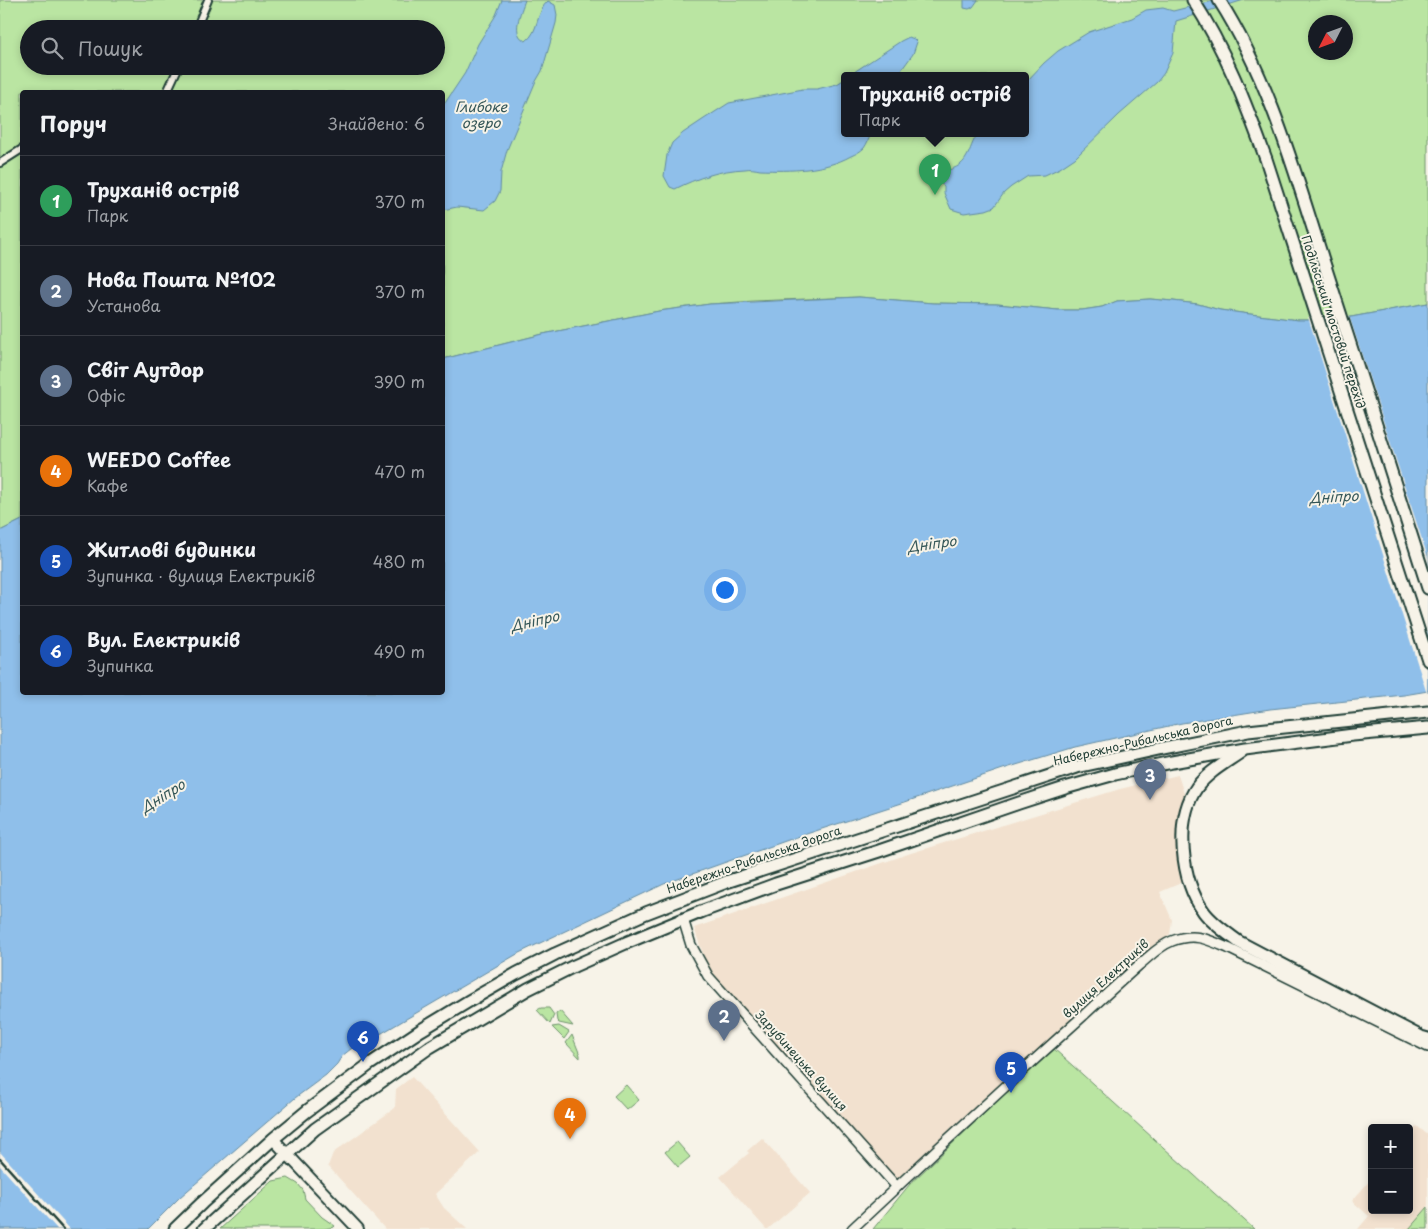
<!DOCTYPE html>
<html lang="uk">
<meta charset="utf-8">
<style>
:root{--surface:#171b24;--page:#242831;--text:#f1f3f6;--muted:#9ea1a6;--line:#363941;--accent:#92a19f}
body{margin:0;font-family:"Playpen Sans",sans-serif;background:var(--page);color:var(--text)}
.controls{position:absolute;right:15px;bottom:15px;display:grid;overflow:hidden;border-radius:5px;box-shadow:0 2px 8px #0003}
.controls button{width:45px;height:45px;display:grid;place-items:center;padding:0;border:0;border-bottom:1px solid var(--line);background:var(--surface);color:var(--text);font:25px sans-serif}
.compass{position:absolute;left:1308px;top:15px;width:45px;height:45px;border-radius:50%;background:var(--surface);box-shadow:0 2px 8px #0003;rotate:228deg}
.you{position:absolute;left:724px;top:589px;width:18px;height:18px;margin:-12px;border:4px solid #fff;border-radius:50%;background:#1a73e8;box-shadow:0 0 0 8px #1a73e833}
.badge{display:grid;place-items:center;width:32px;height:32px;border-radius:50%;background:var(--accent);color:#fff;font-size:16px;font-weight:700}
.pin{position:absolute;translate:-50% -41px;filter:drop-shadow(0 1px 2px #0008)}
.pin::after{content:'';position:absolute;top:26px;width:18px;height:15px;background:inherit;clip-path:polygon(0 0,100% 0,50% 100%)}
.popup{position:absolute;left:841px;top:72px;width:188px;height:65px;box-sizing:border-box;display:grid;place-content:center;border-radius:5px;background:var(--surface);filter:drop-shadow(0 1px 4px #0005);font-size:16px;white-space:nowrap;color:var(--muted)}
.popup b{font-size:19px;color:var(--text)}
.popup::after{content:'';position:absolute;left:50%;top:100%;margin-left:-10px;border:10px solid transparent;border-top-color:var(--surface)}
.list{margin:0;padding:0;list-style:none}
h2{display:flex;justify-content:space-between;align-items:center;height:65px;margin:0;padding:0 20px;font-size:21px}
h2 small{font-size:16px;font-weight:400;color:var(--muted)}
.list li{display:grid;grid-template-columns:32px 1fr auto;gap:15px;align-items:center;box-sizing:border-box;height:90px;padding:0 20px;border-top:1px solid var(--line)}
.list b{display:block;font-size:19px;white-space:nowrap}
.list p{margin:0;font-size:16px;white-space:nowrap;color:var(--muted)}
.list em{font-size:16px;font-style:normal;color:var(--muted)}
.icon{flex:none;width:28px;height:28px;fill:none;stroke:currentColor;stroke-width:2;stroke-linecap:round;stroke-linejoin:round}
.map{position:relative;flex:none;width:1428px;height:1229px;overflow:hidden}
.search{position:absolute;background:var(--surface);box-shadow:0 2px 8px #0003;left:20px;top:20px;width:425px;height:55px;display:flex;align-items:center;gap:12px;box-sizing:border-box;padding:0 18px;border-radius:28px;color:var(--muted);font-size:19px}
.panel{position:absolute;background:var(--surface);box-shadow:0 2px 8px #0003;left:20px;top:90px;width:425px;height:605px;border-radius:5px}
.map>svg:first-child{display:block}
.built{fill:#f2e1cf}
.green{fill:#bae5a2;stroke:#6c916b;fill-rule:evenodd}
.water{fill:#8fbfea;stroke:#628ba1}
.pier{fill:#f7f3e8}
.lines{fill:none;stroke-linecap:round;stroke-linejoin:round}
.pedestrian-casing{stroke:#1f3d34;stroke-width:10}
.minor-casing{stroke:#1f3d34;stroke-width:12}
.tertiary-casing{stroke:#1f3d34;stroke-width:14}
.secondary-casing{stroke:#1f3d34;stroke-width:15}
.pedestrian{stroke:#f7f3e8;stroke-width:6}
.minor{stroke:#f7f3e8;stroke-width:9}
.tertiary{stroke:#f7f3e8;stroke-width:10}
.secondary{stroke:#f7f3e8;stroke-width:11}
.rail{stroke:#1f3d34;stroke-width:2.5}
.labels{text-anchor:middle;stroke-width:4;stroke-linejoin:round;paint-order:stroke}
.street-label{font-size:12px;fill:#1f3d34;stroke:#f7f3e8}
.water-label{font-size:14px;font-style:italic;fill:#355758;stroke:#f7f3e8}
</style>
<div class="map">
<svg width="1428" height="1229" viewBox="0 0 1428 1229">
<rect width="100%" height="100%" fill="#f7f3e8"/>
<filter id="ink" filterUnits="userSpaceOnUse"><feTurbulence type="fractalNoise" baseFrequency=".02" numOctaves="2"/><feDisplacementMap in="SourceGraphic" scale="10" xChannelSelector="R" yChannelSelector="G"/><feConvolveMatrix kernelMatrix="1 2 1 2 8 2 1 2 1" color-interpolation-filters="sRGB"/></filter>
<g filter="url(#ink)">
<!-- built -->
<g class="built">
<polygon points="1178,775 1188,806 1188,880 1160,892 1172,920 1170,934 1050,1040 898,1183 709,971 694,928 911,853 1120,789"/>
<polygon points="412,1077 480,1152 435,1194 444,1208 467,1229 385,1229 328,1166 333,1153 395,1108 396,1089"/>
<polygon points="1417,1126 1428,1135 1428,1229 1358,1229 1369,1216 1352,1201 1372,1178 1372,1210 1409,1210 1409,1135"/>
<polygon points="762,1138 810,1193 768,1229 766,1229 720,1177 749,1153 747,1151"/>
</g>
<!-- green -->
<g class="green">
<path d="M 0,0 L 1428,0 L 1428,303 L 1351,317 L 1316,320 L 1298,320 L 1242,313 L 1220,310 L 1198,304 L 1173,301 L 1150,299 L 1117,301 L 1102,307 L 1082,310 L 1058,310 L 997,304 L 933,303 L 859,297 L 754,301 L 710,304 L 659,311 L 543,334 L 443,359 L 442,92 L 22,92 L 22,520 L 0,531 ZM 1316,22 L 1346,22 L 1346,52 L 1316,52 ZM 29,29 L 436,29 L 436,66 L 29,66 ZM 845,76 L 1025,76 L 1025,134 L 845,134 Z"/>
<polygon points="541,1008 549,1008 554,1015 550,1024 537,1010"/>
<polygon points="560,1011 573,1026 559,1023 557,1021 556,1014"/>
<polygon points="559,1026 569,1032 564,1039 552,1027"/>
<polygon points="572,1035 580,1055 580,1058 566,1043"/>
<polygon points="1053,1048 1254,1229 873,1229 910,1184"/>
<polygon points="626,1085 639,1100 627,1110 614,1096"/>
<polygon points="677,1142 690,1157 678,1167 665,1152"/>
<polygon points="288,1178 298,1184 303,1190 305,1199 322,1217 335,1226 334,1227 324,1229 220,1229 273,1181"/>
<polygon points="1428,1207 1428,1229 1409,1229"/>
</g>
<!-- water -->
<g class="water">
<path d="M 502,0 L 525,0 C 521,12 510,35 526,41 C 539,32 536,11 548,1 L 555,5 L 557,15 L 556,23 L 542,71 L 535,83 L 507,150 L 501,172 L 500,191 L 495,201 L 484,210 L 457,207 L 443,210 L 443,106 L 465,73 L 478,44 L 496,15 Z"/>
<polygon points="964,0 978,0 973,7 969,9 964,8"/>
<path d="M 1217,0 L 1244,0 L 1176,21 L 1173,53 L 1164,73 L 1157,82 L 1119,115 L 1075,158 L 1060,168 L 1045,175 L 1028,176 L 1011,187 L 1004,193 L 994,207 L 986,210 L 964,213 L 951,209 L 944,193 L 944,186 L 939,182 L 924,181 L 923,175 L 927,171 C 940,172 959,171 966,158 C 971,150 972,141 978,134 L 1025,134 L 1025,83 L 1044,63 L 1058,51 L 1089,32 L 1132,18 L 1146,10 L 1163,8 L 1173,11 Z"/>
<polygon points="909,37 914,39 917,42 913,54 897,76 848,76 901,41"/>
<path d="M 845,79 L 845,134 L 871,134 C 869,138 867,144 864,148 C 861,151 856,154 851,156 C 824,171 791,171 760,170 C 755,169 750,168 745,169 C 720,170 697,178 675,189 L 670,187 L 664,176 L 667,155 L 672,143 L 683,133 L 704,119 L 729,103 L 803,89 L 817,89 L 837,84 Z"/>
<polygon points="859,297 933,303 997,304 1058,310 1082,310 1102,307 1117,301 1150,299 1173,301 1198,304 1220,310 1242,313 1298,320 1316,320 1351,317 1428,303 1428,691 1404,695 1270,709 1182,723 1075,747 1003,769 905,802 794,838 664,884 519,953 382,1033 356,1045 342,1056 337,1064 326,1075 295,1098 180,1197 148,1229 0,1229 0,531 22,520 22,692 442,692 443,359 543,334 659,311 710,304"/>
</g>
<!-- pier -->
<g class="pier">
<polygon points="1349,315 1428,558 1427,694 1308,317"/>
<polygon points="0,1152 70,1229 57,1229 0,1166"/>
</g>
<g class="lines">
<!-- pedestrian casing -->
<g class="pedestrian-casing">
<g id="pedestrian">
<polyline points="196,29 208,0"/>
<polyline points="167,92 179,66"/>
<polyline points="0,163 22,149"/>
</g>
</g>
<!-- minor casing -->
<g class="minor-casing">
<g id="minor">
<polyline points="683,919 691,945 708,976 897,1187"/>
<path d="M 852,1229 C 928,1157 1005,1086 1083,1016 C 1101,999 1120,982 1139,965 C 1150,956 1159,946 1172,941 C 1196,932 1209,940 1230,949 L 1428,1047"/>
</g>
</g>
<!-- tertiary casing -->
<g class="tertiary-casing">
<polyline id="tertiary" points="273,1139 358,1229"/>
</g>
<!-- secondary casing -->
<g class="secondary-casing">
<g id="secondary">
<path d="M 1193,0 C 1225,49 1246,104 1266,159 L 1428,660"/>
<path d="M 1219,0 C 1270,80 1295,173 1324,263 C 1359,371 1394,480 1428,588"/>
<path d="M 1242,751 C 1227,762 1208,772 1197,787 C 1174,820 1181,880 1204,912 C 1213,924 1227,933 1239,942 L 1421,1037 L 1428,1039"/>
<polyline points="175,1229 202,1203 273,1139 307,1111 370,1064 421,1030 469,1001 516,974 555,954 646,913 729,881 1077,767 1163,748 1248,731 1428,712"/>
<polyline points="204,1229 315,1129 430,1047 528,989 574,966 628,942 703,911 776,884 879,851 1019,803 1065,788 1115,774 1172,762 1245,749 1353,735 1428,728"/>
</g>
</g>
<!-- pedestrian -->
<use href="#pedestrian" class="pedestrian"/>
<!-- minor -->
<use href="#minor" class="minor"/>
<!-- tertiary -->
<use href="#tertiary" class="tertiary"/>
<!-- secondary -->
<use href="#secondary" class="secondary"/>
<!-- rail -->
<polyline class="rail" points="0,1159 63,1229"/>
</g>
</g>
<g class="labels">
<!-- street labels -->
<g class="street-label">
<text transform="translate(1333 322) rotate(72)" y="4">Подільський мостовий перехід</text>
<text transform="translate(1143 741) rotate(-13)" y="4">Набережно-Рибальська дорога</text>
<text transform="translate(754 860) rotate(-19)" y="4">Набережно-Рибальська дорога</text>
<text transform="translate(1106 979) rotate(-42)" y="4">вулиця Електриків</text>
<text transform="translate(801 1061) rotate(48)" y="4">Зарубинецька вулиця</text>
</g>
<!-- water labels -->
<g class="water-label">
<text x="481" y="112">Глибоке<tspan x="481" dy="16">озеро</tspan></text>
<text transform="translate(1334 497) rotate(-3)" y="5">Дніпро</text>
<text transform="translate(932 544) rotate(-8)" y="5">Дніпро</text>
<text transform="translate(535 621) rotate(-13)" y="5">Дніпро</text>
<text transform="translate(163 796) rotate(-32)" y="5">Дніпро</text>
</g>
</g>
</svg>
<div class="controls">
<button>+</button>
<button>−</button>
</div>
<svg class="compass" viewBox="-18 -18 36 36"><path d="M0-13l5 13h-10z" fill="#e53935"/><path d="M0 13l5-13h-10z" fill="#9ea1a6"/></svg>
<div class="you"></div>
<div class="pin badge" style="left:935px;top:195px;background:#2e9e5b">1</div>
<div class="popup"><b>Труханів острів</b>Парк</div>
<div class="pin badge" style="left:724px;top:1041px;background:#5c6f8a">2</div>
<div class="pin badge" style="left:1150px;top:800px;background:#5c6f8a">3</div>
<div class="pin badge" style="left:570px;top:1139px;background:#e8710a">4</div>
<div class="pin badge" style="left:1011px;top:1093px;background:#1a4fb4">5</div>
<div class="pin badge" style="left:363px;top:1062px;background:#1a4fb4">6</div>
<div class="search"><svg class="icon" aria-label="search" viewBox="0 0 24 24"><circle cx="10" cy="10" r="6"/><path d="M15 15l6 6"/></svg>Пошук</div>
<section class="panel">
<h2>Поруч<small>Знайдено: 6</small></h2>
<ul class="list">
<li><span class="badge" style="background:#2e9e5b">1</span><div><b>Труханів острів</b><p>Парк</p></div><em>370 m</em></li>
<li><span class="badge" style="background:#5c6f8a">2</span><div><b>Нова Пошта №102</b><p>Установа</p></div><em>370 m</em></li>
<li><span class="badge" style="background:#5c6f8a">3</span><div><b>Світ Аутдор</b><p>Офіс</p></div><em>390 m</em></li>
<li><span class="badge" style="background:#e8710a">4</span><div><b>WEEDO Coffee</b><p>Кафе</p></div><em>470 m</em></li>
<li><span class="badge" style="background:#1a4fb4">5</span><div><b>Житлові будинки</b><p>Зупинка · вулиця Електриків</p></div><em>480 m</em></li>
<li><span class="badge" style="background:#1a4fb4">6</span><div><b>Вул. Електриків</b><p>Зупинка</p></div><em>490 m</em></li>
</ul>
</section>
</div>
